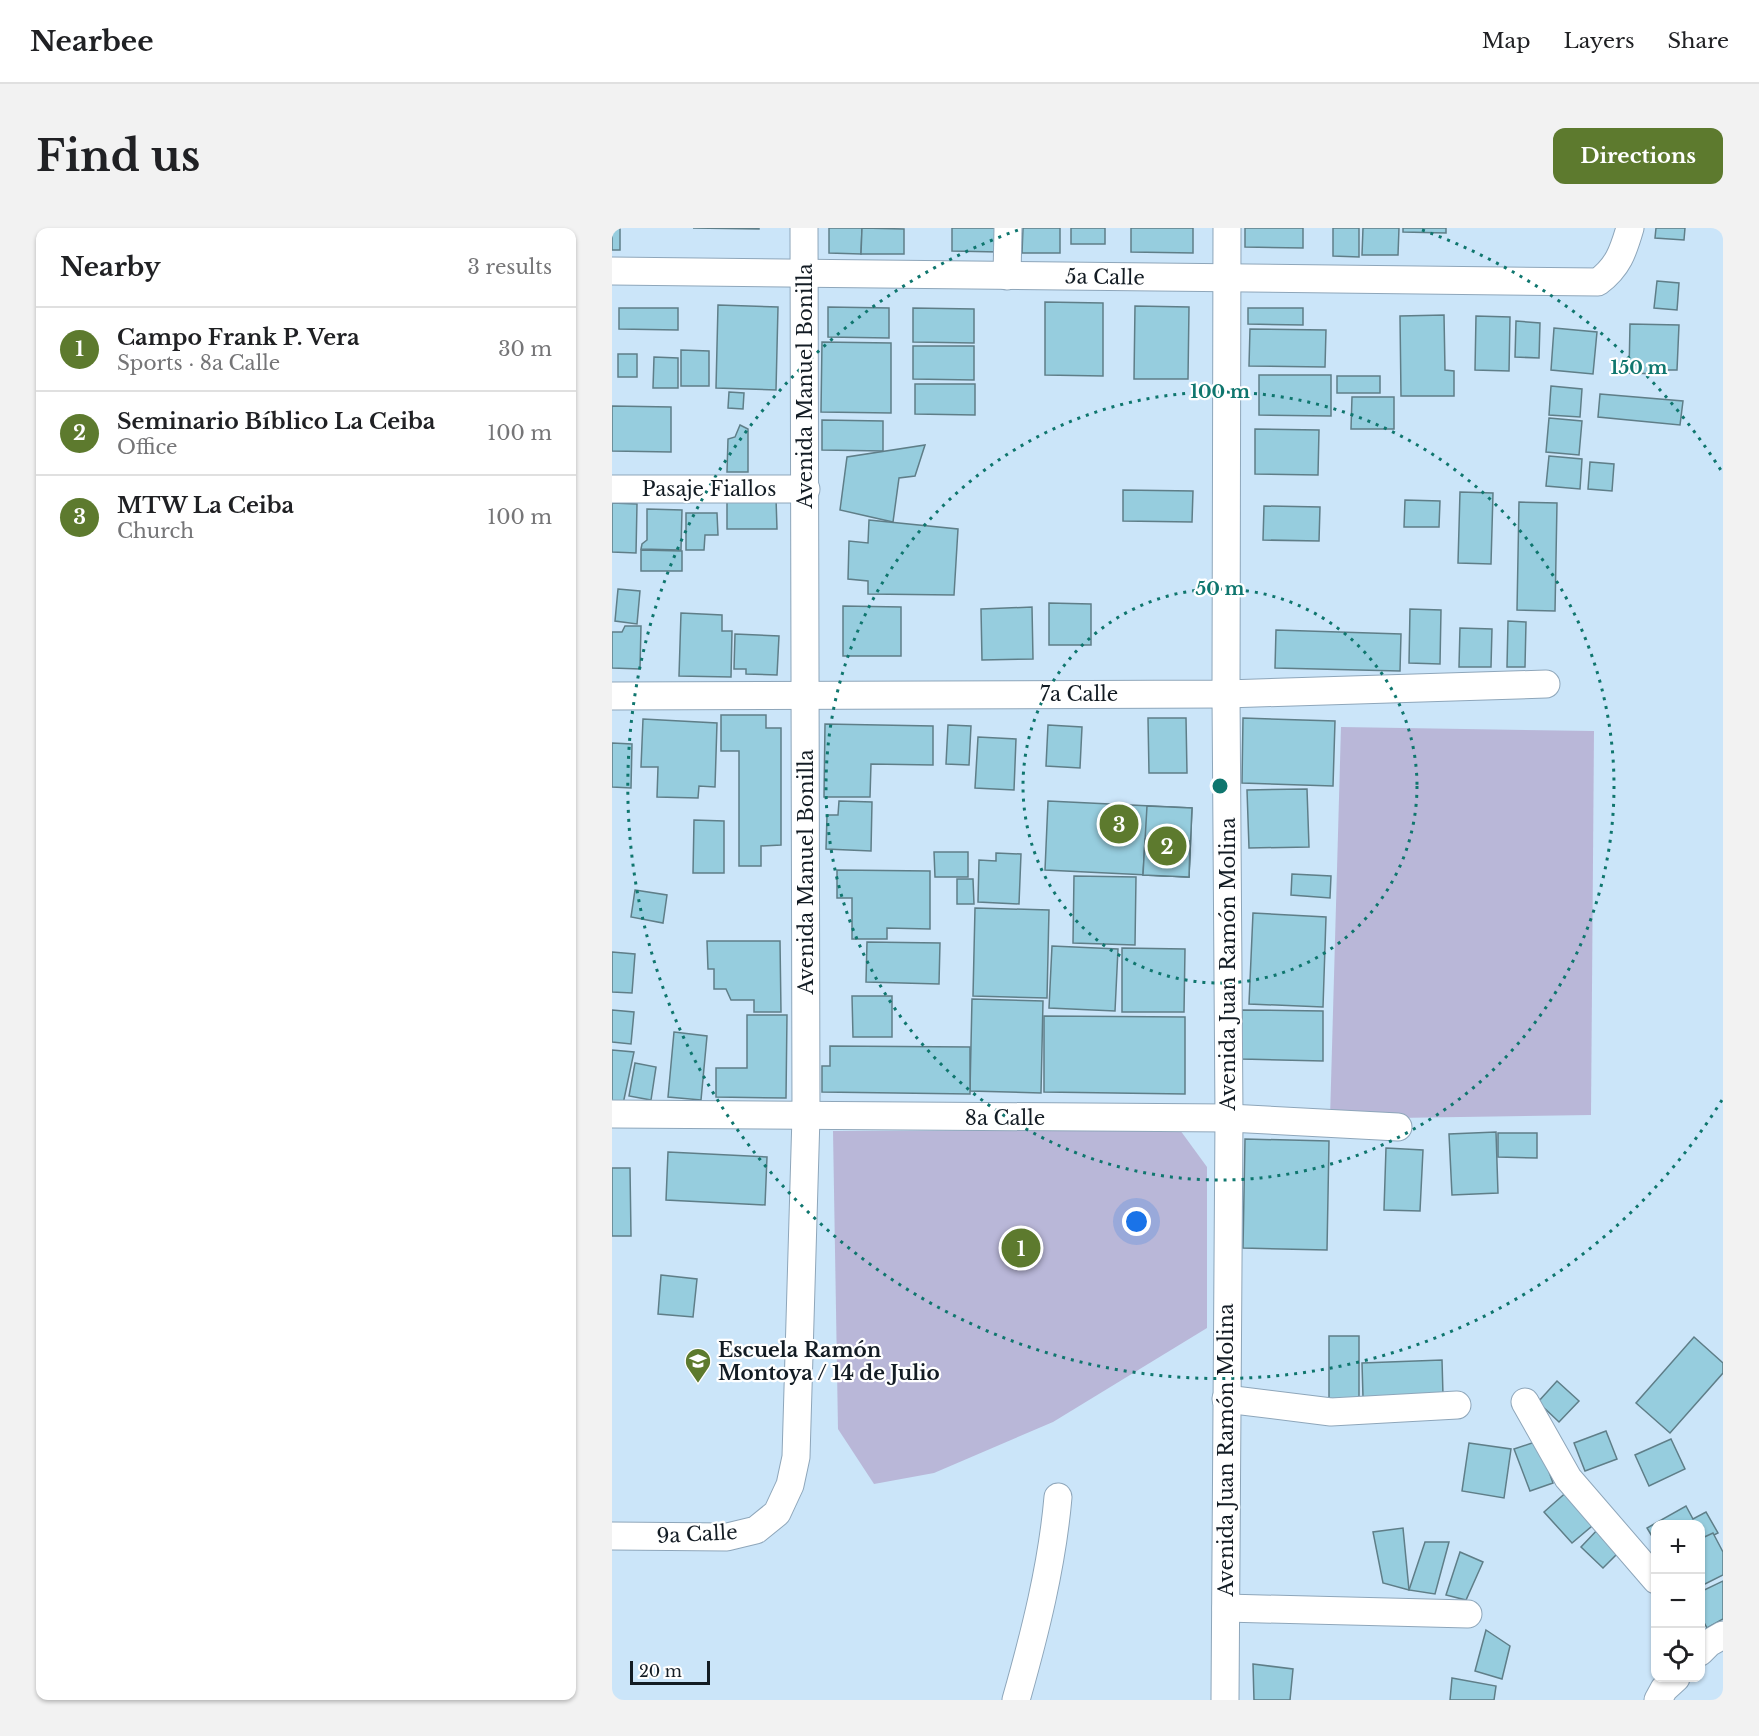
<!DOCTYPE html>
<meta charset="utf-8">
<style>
:root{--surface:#fff;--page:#f2f2f2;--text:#202124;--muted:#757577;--line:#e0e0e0;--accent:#5d7a2e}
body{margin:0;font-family:"Libre Baskerville",serif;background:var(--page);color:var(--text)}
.controls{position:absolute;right:18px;bottom:18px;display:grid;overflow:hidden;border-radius:12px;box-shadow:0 2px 4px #0004}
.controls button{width:54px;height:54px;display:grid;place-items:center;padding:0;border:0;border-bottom:2px solid var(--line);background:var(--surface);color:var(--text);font:30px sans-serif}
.scale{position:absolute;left:18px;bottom:15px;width:80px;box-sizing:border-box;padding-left:6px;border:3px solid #131c24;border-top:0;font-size:16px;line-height:21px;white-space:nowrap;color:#131c24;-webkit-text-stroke:4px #fff;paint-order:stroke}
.you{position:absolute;left:525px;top:994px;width:21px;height:21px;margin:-15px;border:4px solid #fff;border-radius:50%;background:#1a73e8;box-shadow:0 0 0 9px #1a73e833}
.badge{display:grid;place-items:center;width:39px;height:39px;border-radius:50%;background:var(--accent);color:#fff;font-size:20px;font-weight:700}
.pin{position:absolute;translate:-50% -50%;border:3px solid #fff;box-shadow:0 2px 6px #0006}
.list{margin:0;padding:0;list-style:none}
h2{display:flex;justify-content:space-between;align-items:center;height:78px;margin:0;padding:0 24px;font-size:26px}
h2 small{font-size:20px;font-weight:400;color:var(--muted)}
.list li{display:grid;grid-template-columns:39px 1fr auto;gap:18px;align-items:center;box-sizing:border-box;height:84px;padding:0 24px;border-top:2px solid var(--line)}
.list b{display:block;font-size:22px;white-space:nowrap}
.list p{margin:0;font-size:20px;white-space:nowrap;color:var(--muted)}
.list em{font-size:20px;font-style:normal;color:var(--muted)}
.icon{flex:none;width:33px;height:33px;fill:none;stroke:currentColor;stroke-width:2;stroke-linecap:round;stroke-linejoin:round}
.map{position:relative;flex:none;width:1111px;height:1472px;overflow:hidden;border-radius:12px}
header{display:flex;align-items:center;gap:36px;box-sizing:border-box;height:84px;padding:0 30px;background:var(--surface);border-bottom:2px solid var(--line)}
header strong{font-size:28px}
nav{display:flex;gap:33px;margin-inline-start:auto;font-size:21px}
.intro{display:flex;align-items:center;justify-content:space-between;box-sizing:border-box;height:144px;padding:0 36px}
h1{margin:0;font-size:42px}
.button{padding:15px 27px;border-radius:12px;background:var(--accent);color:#fff;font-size:21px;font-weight:700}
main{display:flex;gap:36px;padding:0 36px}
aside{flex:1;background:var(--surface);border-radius:12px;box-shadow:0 2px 4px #0004}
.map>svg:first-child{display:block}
.green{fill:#b9b7d8}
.building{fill:#96cdde;stroke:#5f7e88;stroke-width:1.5}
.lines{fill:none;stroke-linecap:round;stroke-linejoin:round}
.minor-casing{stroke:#8ea6ba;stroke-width:29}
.minor{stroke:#fff;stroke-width:27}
.ring{fill:none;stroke:#0f766e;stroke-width:3;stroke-dasharray:3 6}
.labels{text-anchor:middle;stroke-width:4.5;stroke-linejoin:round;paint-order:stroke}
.street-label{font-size:20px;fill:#131c24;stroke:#fff}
.poi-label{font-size:20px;font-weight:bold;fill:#131c24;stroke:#fff;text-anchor:start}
.centre{fill:#0f766e;stroke:#fff;stroke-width:3}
.ring-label{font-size:18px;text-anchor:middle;font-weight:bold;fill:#0f766e;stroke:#fff;stroke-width:4.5;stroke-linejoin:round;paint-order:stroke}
</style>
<header>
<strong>Nearbee</strong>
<nav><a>Map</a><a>Layers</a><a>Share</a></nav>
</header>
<div class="intro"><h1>Find us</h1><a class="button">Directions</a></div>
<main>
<aside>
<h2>Nearby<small>3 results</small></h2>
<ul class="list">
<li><span class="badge">1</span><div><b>Campo Frank P. Vera</b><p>Sports · 8a Calle</p></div><em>30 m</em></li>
<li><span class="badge">2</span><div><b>Seminario Bíblico La Ceiba</b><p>Office</p></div><em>100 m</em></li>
<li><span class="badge">3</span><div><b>MTW La Ceiba</b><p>Church</p></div><em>100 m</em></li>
</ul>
</aside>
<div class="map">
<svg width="1111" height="1472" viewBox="0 0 1111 1472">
<rect width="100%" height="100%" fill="#cbe5f9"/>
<!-- green -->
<g class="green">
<polygon points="729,499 982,503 979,887 718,891"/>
<polygon points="568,902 595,939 595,1100 441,1194 322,1245 262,1256 226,1201 221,903"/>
</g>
<!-- building -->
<g class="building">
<rect x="0" y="0" width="8" height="22"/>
<polygon points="81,0 147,0 147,1"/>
<polygon points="217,0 250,0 249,26 217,25"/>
<polygon points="250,0 292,1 292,26 249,26"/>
<polygon points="340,0 386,0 386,24 340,23"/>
<polygon points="411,0 448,0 448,25 410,25"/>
<rect x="459" y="0" width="34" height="16"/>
<polygon points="519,0 581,0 581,25 519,24"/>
<polygon points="633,0 691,0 691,20 633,19"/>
<polygon points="721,0 747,0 747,29 721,28"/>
<polygon points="751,0 787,0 786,27 750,27"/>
<polygon points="791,0 834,0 834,5 791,4"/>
<polygon points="1044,0 1073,0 1072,12 1043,10"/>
<polygon points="1045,53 1067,55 1065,82 1042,80"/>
<polygon points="433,74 491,75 491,148 433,147"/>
<polygon points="106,77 166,79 164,162 104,160"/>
<polygon points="523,78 577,79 576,151 522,151"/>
<polygon points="216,79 277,80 277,110 216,109"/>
<polygon points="7,80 66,80 66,102 7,101"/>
<polygon points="301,80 362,81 362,115 301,114"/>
<polygon points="636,80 691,80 691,97 636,96"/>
<polygon points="832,87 833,142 842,143 842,168 789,168 788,88"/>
<polygon points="864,88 898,89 897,143 863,142"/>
<polygon points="904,93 928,95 927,130 903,129"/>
<polygon points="1018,96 1067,97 1065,142 1049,142 1048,146 1017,145"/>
<polygon points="942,100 985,104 981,146 939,142"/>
<polygon points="638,101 714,102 713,139 637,138"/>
<polygon points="210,114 279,115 279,185 209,184"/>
<polygon points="301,118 362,118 362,152 301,151"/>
<polygon points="69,122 97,123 97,158 69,158"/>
<rect x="6" y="126" width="19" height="23"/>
<polygon points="42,129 66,130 66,160 41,160"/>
<polygon points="647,147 719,147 719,188 647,187"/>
<rect x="725" y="148" width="43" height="17"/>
<polygon points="303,156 363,156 363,187 303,186"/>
<polygon points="939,158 970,161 968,189 937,187"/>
<polygon points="117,164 132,165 131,181 116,180"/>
<polygon points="988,166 1071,173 1068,197 986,189"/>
<polygon points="740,169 782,169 782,201 739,201"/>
<polygon points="0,178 59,179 59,224 0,223"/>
<polygon points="937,190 970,193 967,227 934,224"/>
<polygon points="210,192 271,193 271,223 210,222"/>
<polygon points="128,197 136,201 136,244 115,244 116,211 123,209"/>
<polygon points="643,201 707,202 706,247 643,246"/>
<polygon points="313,217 303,248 287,250 281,294 228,282 235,229"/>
<polygon points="937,228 970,231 968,261 934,258"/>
<polygon points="978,234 1002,236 1000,263 976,261"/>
<polygon points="511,262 581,263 580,294 511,293"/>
<polygon points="848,264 881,265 879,336 846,335"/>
<polygon points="115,270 164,270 165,301 115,301"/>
<polygon points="793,272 828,273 827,299 792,299"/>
<polygon points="907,274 945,275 943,383 905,382"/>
<polygon points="0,275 25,276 24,325 0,324"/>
<polygon points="652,278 708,279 707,313 651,312"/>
<polygon points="35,281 70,282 69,322 29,321 30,316 35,312"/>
<polygon points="74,285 105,285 106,307 93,307 92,322 74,322"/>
<polygon points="257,292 346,301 342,367 256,366 256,353 236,351 237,313 256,315"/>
<polygon points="29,322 70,323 70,343 29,343"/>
<polygon points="6,361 28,363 25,396 3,393"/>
<polygon points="437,375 479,376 479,417 437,417"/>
<polygon points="231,378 289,379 289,428 231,428"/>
<polygon points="420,379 421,431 370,432 369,381"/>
<polygon points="798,381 829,382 828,436 797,435"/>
<polygon points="69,385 110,387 110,403 120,403 119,449 67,448"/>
<polygon points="896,393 914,394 913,439 895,439"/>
<polygon points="13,398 29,398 28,441 0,440 0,404 10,404"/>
<polygon points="848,400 880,401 879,439 847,439"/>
<polygon points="664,402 789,406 788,443 663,440"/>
<polygon points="123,406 167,408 165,447 134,446 134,441 122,441"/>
<polygon points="109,487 154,487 154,500 169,500 169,617 149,618 149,638 127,638 127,523 109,523"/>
<polygon points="536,490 574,490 575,545 537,545"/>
<polygon points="631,490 723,493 721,558 630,555"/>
<polygon points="31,491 105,495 103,559 87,558 86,570 45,569 46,539 29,539"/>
<polygon points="213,496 321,498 321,537 259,536 258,569 212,569"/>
<polygon points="336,497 359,498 357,537 334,536"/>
<polygon points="436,497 470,499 468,540 434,538"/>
<polygon points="366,509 404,511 402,562 363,560"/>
<polygon points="0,515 20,516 19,560 0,559"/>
<polygon points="695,561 697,619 637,620 635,562"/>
<polygon points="227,573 260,574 259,623 214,621 215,587 226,587"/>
<polygon points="436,573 580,580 577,649 433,642"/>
<polygon points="535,578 580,580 577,649 531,647"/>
<polygon points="82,592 112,593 112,645 81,645"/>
<polygon points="533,611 578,613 577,649 531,647"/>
<polygon points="322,624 356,624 356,649 323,649"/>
<polygon points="384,625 409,626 407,676 366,674 367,632 384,633"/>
<polygon points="225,642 318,643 318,701 275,700 275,711 240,711 240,670 225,670"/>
<polygon points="680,646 719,648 718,670 679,667"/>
<polygon points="462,648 524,649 523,717 461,715"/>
<polygon points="345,651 361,651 362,676 345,676"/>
<polygon points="23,662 55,667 51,695 19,689"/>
<polygon points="363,680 437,682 435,770 361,768"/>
<polygon points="641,685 714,689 711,779 637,776"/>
<polygon points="95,713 168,713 169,784 142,784 142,772 119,772 114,761 102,761 102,741 96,741"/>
<polygon points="255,714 328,715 327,756 254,754"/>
<polygon points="440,718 506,721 503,783 437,780"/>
<polygon points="510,720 573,721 572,784 510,784"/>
<polygon points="0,724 23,726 20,765 0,764"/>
<polygon points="240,768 280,768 280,809 241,809"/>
<polygon points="360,771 431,773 429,865 358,863"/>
<polygon points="0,782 22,784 19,816 0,814"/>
<polygon points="630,782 711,783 711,833 630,831 630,815 625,815 630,794"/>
<polygon points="135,787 175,787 174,870 104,869 104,840 135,840"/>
<polygon points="432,788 573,789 573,866 432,864"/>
<polygon points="62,804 95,808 89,872 56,869"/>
<polygon points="218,818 358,819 358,866 210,864 210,838 218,838"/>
<polygon points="0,822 22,824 11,876 0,873"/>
<polygon points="23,835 44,839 39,872 17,868"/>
<polygon points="884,904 886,965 840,967 837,906"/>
<polygon points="886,905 925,905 925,930 886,929"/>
<polygon points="633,911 717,913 715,1022 631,1020"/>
<polygon points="774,920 811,922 808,983 772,982"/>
<polygon points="56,924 155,929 153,977 54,972"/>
<polygon points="0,940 18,940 19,1008 0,1008"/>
<polygon points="49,1047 85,1051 81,1089 46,1086"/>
<rect x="717" y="1108" width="30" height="65"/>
<polygon points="1082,1109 1111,1135 1111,1145 1058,1205 1024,1175"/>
<polygon points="830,1132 831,1167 751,1169 750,1135"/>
<polygon points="945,1153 967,1173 947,1194 926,1174"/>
<polygon points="994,1203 1005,1231 973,1243 962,1215"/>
<polygon points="1059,1211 1073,1241 1037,1258 1023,1227"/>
<polygon points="926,1213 941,1255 918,1263 902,1221"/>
<polygon points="857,1215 899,1221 892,1270 850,1263"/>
<polygon points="958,1261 986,1293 960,1315 932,1284"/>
<polygon points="1074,1278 1081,1291 1094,1284 1106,1305 1088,1314 1088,1296 1044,1296 1044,1315 1035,1300"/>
<polygon points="988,1299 1011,1320 991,1340 969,1319"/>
<polygon points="791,1300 797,1362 771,1355 761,1304"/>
<polygon points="1101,1305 1111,1324 1111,1347 1091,1357 1088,1352 1088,1311"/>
<polygon points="813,1314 837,1314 823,1366 797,1362"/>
<polygon points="848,1324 871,1334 854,1372 834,1367"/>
<polygon points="1111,1353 1111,1391 1095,1400 1088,1387 1088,1364"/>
<polygon points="874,1402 898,1418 890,1451 863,1443"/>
<polygon points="641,1436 681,1441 678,1472 642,1472"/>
<polygon points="840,1450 884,1458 882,1472 838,1472"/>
</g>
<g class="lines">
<!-- minor casing -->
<g class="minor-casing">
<g id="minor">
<path d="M 0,43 L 986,54 C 1006,39 1011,24 1018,0"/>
<polyline points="395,48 396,0"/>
<polyline points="0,261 194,261"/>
<polyline points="0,468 614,466 934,456"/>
<polyline points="0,886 617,890 786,899"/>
<polyline points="614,1171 719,1184 845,1177"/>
<polyline points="913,1174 956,1250 1044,1352"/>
<polyline points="0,1308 115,1309 144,1302 165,1285 178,1257 184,1229 194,888 192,0"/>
<polyline points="614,1380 856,1386"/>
<polyline points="1088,1424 1097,1415 1111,1407"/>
<path d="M 404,1472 C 423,1405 440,1338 446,1269"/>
<polyline points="613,1472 617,890 614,466 615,0"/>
<polyline points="1046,1472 1052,1461 1064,1450"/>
</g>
</g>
<!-- minor -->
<use href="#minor" class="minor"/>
</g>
<!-- distance rings -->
<g class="ring">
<circle cx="608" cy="558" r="197"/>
<circle cx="608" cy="558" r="394"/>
<path d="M1110 872A592 592 0 1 1 406 2M810 2A592 592 0 0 1 1110 244"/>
</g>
<!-- icons -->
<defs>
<g id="school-pin" transform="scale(1.35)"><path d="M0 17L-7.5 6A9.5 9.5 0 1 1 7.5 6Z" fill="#5d7a2e" stroke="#fff"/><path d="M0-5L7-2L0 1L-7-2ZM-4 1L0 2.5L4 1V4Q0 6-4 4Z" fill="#fff"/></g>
</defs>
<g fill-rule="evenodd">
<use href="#school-pin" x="86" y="1133"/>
</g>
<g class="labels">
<!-- street labels -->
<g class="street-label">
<text transform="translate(493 49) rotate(1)" y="7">5a Calle</text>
<text transform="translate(193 158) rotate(-90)" y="7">Avenida Manuel Bonilla</text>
<text x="97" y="268">Pasaje Fiallos</text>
<text x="467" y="473">7a Calle</text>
<text transform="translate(194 644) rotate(-90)" y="7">Avenida Manuel Bonilla</text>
<text transform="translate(616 736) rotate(-90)" y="7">Avenida Juan Ramón Molina</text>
<text x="393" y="897">8a Calle</text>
<text transform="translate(614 1222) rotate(-90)" y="7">Avenida Juan Ramón Molina</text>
<text transform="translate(85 1306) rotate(-3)" y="7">9a Calle</text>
</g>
<!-- poi labels -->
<g class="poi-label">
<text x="106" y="1129">Escuela Ramón<tspan x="106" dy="23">Montoya / 14 de Julio</tspan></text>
</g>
</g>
<circle cx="608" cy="558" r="9" class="centre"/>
<g class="ring-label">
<text x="1027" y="146">150 m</text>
<text x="608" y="170">100 m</text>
<text x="608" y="367">50 m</text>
</g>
</svg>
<div class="controls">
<button>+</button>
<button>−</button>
<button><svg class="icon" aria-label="locate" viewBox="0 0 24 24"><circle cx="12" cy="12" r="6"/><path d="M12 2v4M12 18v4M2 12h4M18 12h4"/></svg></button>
</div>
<div class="scale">20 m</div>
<div class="you"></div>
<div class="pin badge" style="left:409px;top:1020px">1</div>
<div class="pin badge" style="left:555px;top:618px">2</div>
<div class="pin badge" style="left:507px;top:596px">3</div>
</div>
</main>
